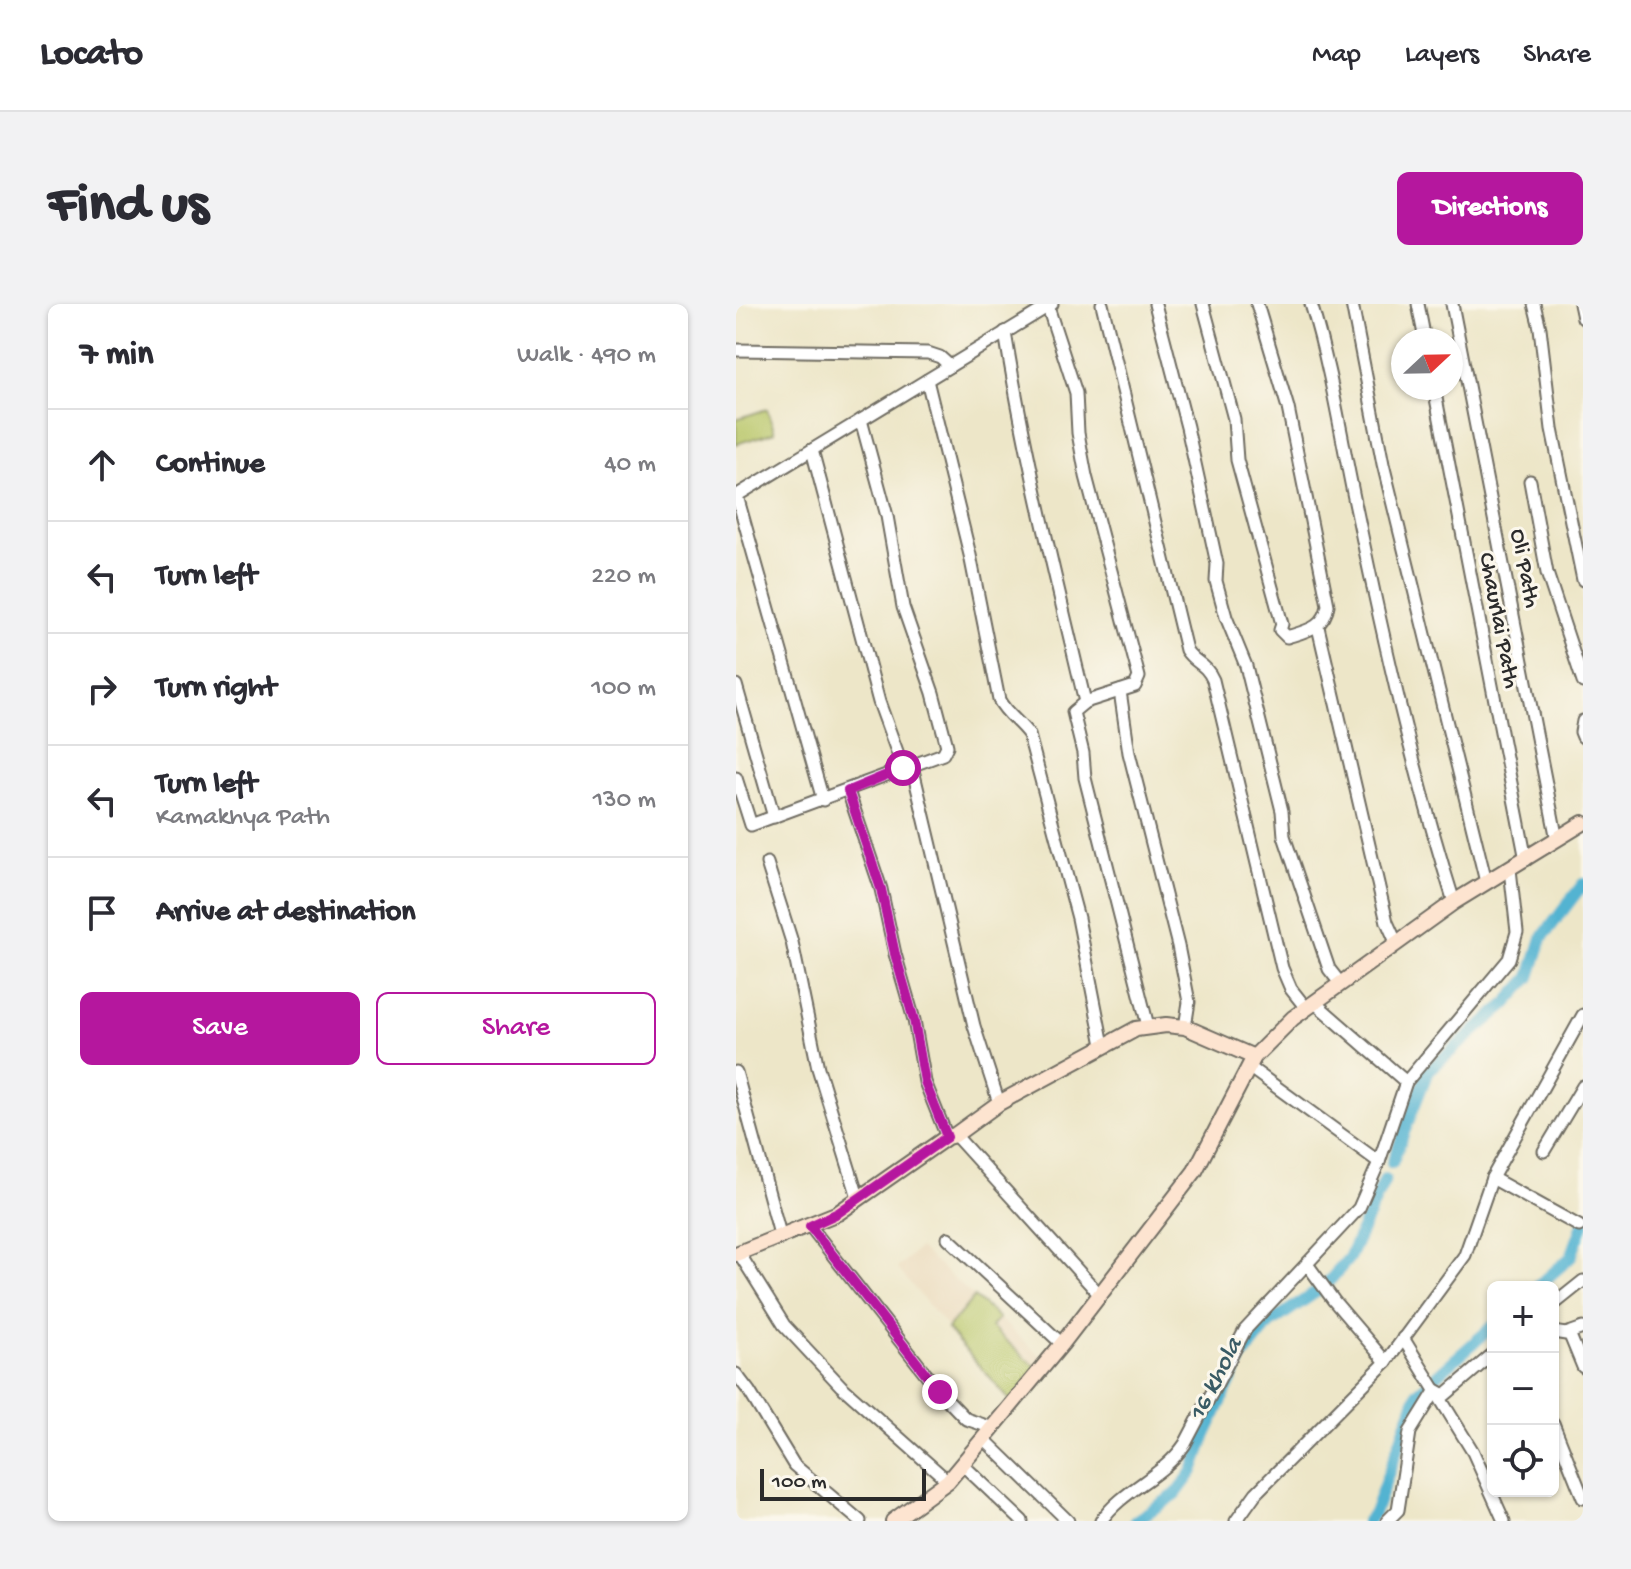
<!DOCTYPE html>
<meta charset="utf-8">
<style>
:root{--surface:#fff;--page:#f2f2f3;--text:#2b2b33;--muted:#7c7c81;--line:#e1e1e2;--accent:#b5179e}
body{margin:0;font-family:"Gochi Hand",sans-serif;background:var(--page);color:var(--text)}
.controls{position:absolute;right:24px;bottom:24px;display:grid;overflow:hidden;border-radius:12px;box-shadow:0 2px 6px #0004}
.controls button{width:72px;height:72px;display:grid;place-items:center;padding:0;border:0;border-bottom:2px solid var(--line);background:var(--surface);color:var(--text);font:40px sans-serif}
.compass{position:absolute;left:655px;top:24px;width:72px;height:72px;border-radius:50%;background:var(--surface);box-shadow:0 2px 6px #0004;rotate:68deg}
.scale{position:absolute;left:24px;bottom:20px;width:166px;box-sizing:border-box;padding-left:8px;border:4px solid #2b2b2b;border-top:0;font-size:22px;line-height:28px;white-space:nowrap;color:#2b2b2b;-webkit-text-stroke:6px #fbf7ec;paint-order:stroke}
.stop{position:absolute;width:24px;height:24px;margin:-18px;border:6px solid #b5179e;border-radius:50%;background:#fff}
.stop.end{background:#b5179e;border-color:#fff;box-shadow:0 2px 8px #0008}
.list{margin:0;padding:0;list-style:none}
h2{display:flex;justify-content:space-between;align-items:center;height:104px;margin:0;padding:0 32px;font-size:34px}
h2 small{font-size:26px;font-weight:400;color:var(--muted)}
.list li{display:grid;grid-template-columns:52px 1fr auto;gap:24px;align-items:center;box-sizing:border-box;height:112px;padding:0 32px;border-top:2px solid var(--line)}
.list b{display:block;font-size:30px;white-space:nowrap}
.list p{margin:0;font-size:26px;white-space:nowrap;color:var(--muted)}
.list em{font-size:26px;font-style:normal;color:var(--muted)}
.actions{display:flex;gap:16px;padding:24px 32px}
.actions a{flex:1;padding:18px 0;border:2px solid var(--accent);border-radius:12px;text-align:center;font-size:28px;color:var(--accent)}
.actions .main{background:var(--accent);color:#fff}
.icon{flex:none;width:44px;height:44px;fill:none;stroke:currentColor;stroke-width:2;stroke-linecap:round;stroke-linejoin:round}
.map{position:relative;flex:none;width:847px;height:1217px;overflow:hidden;border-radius:12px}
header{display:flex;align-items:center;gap:48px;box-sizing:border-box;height:112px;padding:0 40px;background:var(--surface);border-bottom:2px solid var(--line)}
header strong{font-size:38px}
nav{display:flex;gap:44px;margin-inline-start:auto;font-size:28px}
.intro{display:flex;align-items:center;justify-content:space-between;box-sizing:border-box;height:192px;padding:0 48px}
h1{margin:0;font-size:56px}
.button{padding:20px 36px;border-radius:12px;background:var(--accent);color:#fff;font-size:28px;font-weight:700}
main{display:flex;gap:48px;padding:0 48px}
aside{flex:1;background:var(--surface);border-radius:12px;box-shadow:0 2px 6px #0004}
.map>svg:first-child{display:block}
.built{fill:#ead9ba}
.green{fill:#b8c668;stroke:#72784a;stroke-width:2}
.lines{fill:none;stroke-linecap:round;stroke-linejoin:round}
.canal{stroke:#52b3d1;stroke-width:12}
.street-casing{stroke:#6f6c62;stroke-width:15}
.secondary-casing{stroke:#6f6c62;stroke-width:18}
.street{stroke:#fff;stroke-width:11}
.secondary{stroke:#fde4d0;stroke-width:14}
.route{stroke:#b5179e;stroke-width:10}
.labels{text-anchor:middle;stroke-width:6;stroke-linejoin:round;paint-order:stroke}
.street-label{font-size:24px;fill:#2b2b2b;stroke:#fbf7ec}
.water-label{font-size:26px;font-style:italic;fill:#395b65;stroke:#fbf7ec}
</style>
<header>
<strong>Locato</strong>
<nav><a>Map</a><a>Layers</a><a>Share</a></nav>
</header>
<div class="intro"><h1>Find us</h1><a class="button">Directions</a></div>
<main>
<aside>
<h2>7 min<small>Walk · 490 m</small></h2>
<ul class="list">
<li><svg class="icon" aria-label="ahead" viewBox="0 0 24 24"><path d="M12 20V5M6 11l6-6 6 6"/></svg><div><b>Continue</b></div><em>40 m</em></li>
<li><svg class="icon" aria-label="left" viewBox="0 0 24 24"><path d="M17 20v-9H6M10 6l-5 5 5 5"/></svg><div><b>Turn left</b></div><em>220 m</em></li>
<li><svg class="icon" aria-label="right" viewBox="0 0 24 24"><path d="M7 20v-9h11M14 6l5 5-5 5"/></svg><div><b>Turn right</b></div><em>100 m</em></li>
<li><svg class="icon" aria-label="left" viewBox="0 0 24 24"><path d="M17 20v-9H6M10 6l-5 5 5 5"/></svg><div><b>Turn left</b><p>Kamakhya Path</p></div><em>130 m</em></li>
<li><svg class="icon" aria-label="arrive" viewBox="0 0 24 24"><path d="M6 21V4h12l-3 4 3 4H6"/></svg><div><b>Arrive at destination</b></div></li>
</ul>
<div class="actions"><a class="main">Save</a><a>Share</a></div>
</aside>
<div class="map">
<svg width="847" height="1217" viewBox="0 0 847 1217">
<rect width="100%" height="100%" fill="#fbf7ec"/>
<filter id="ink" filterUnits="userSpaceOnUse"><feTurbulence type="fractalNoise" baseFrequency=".0125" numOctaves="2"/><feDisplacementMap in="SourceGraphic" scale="16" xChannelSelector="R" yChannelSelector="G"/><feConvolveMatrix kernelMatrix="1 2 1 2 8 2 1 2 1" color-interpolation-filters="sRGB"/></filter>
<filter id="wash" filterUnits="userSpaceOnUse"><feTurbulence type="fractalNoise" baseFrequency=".006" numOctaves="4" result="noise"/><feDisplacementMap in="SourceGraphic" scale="32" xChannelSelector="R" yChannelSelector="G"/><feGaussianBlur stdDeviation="1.8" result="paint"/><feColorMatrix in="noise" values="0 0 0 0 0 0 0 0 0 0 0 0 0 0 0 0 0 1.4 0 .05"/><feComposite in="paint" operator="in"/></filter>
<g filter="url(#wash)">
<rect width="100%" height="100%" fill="#ede6c8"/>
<!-- built -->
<polygon class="built" points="183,944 312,1058 277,1100 161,964"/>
<!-- green -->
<g class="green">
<polygon points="31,105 39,128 0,140 0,115"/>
<polygon points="238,993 263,1014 255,1023 304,1067 277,1100 211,1025"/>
</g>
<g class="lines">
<!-- canal -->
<g class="canal">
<polyline points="656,859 692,767 769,701 794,673 806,634 847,580"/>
<polyline points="801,983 835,953 847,920"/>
<polyline points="399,1217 440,1190 457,1167 469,1133 505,1055 533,1020 589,982 613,954 649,875"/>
<polyline points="631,1217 638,1209 682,1088 757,1022"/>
</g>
</g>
</g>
<g filter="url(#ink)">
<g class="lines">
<!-- street casing -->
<g class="street-casing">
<g id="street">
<polyline points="311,0 340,89 342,129 350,172 403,373 399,382 349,398"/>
<path d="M 366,0 L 450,346 C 459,360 469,358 477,376 L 546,664 L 555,685 L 570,704"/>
<polyline points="419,0 451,123 481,260 480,277 490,313 510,362 546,507 548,532 593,665 604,679"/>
<path d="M 467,0 L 498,115 L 501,156 L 546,320 L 544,326 L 551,333 C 570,327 589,324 592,301 L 552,104 L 521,0"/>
<path d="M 575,0 C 596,68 606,139 621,208 C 648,339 678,471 718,598"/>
<polyline points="616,0 647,160 750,578"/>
<polyline points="682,0 689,36"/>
<polyline points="716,0 821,536"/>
<polyline points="798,0 804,24 816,125 847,276"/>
<polyline points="844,0 847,14"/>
<path d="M 269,28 C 289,153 320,275 349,398 L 337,408 L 347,449 L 349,474 L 412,722"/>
<polyline points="0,46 192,49 204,53 214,62"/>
<path d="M 191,76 L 234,251 L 263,396 C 271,411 283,417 293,431 L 342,614 L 367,741"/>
<polyline points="698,84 790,556"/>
<polyline points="76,146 143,398 167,464"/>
<polyline points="794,177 811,269 847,378"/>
<polyline points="0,192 316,0"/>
<polyline points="1,192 87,496"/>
<polyline points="582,323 651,618 660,638"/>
<polyline points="0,381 38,513"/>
<polyline points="384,387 393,449 442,642 453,698 449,723"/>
<polyline points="847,417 845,428 847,433"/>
<polyline points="176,462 238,722 263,799"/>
<polyline points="0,474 15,521 207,450 211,442 197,389 167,303 151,212 125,116"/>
<polyline points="112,487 145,585 159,650 178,716 189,778 211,833"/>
<polyline points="31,559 56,638 82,764 122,893"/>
<polyline points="578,698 670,778"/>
<polyline points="513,763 643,858"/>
<polyline points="0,768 45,934"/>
<polyline points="219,831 364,991"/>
<polyline points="808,847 847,782"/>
<polyline points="756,874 843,922"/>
<polyline points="74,922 204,1088 230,1115 257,1124"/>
<polyline points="212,934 326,1040"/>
<polyline points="3,949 48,1021 105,1082 212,1177"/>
<polyline points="571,960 598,997 650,1058"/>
<polyline points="817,1001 847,977"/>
<polyline points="817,1028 830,1030 847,1024"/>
<polyline points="833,1029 847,1063"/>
<polyline points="667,1034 737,1148 768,1217"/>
<polyline points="0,1070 13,1087 58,1161 124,1217"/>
<polyline points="817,1119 847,1194"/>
<polyline points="248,1135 332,1217"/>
<polyline points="226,1160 286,1217"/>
<path d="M 365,1217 C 387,1185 427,1173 449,1140 L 509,1026 L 623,904 L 643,858 L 670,778 L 773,655 L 781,628 L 774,565"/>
<polyline points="500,1217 520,1189 650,1058 729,951 756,874 847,711"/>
<polyline points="651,1217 662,1206 674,1128 700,1086 709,1091 757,1050"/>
</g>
</g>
<!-- secondary casing -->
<g class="secondary-casing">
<g id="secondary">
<polyline points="0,950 102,909 211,833 219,831 263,799 400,725 430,721 449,723 518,753"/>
<polyline points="157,1217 212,1177 326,1040 459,867 518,753 557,714 718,598 847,519"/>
</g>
</g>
<!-- street -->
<use href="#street" class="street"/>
<!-- secondary -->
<use href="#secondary" class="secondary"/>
</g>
</g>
<g class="lines" filter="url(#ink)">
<!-- route -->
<polyline class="route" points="167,464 112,487 145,585 159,650 178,716 189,778 211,833 102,909 74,922 204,1088"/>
</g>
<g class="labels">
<!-- street labels -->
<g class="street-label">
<text transform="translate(791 264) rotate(79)" y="8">Oli Path</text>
<text transform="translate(765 316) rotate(79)" y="8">Chaurlai Path</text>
</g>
<!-- water labels -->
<g class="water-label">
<text transform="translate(477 1074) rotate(-63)" y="9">16 khola</text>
</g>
</g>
</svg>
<div class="controls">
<button>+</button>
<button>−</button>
<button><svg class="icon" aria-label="locate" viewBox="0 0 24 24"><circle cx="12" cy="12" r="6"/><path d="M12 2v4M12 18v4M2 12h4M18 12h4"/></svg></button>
</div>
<svg class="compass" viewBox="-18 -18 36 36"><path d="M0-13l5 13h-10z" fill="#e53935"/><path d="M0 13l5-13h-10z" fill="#7c7c81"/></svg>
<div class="scale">100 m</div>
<div class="stop" style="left:167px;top:464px"></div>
<div class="stop end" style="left:204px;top:1088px"></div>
</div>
</main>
